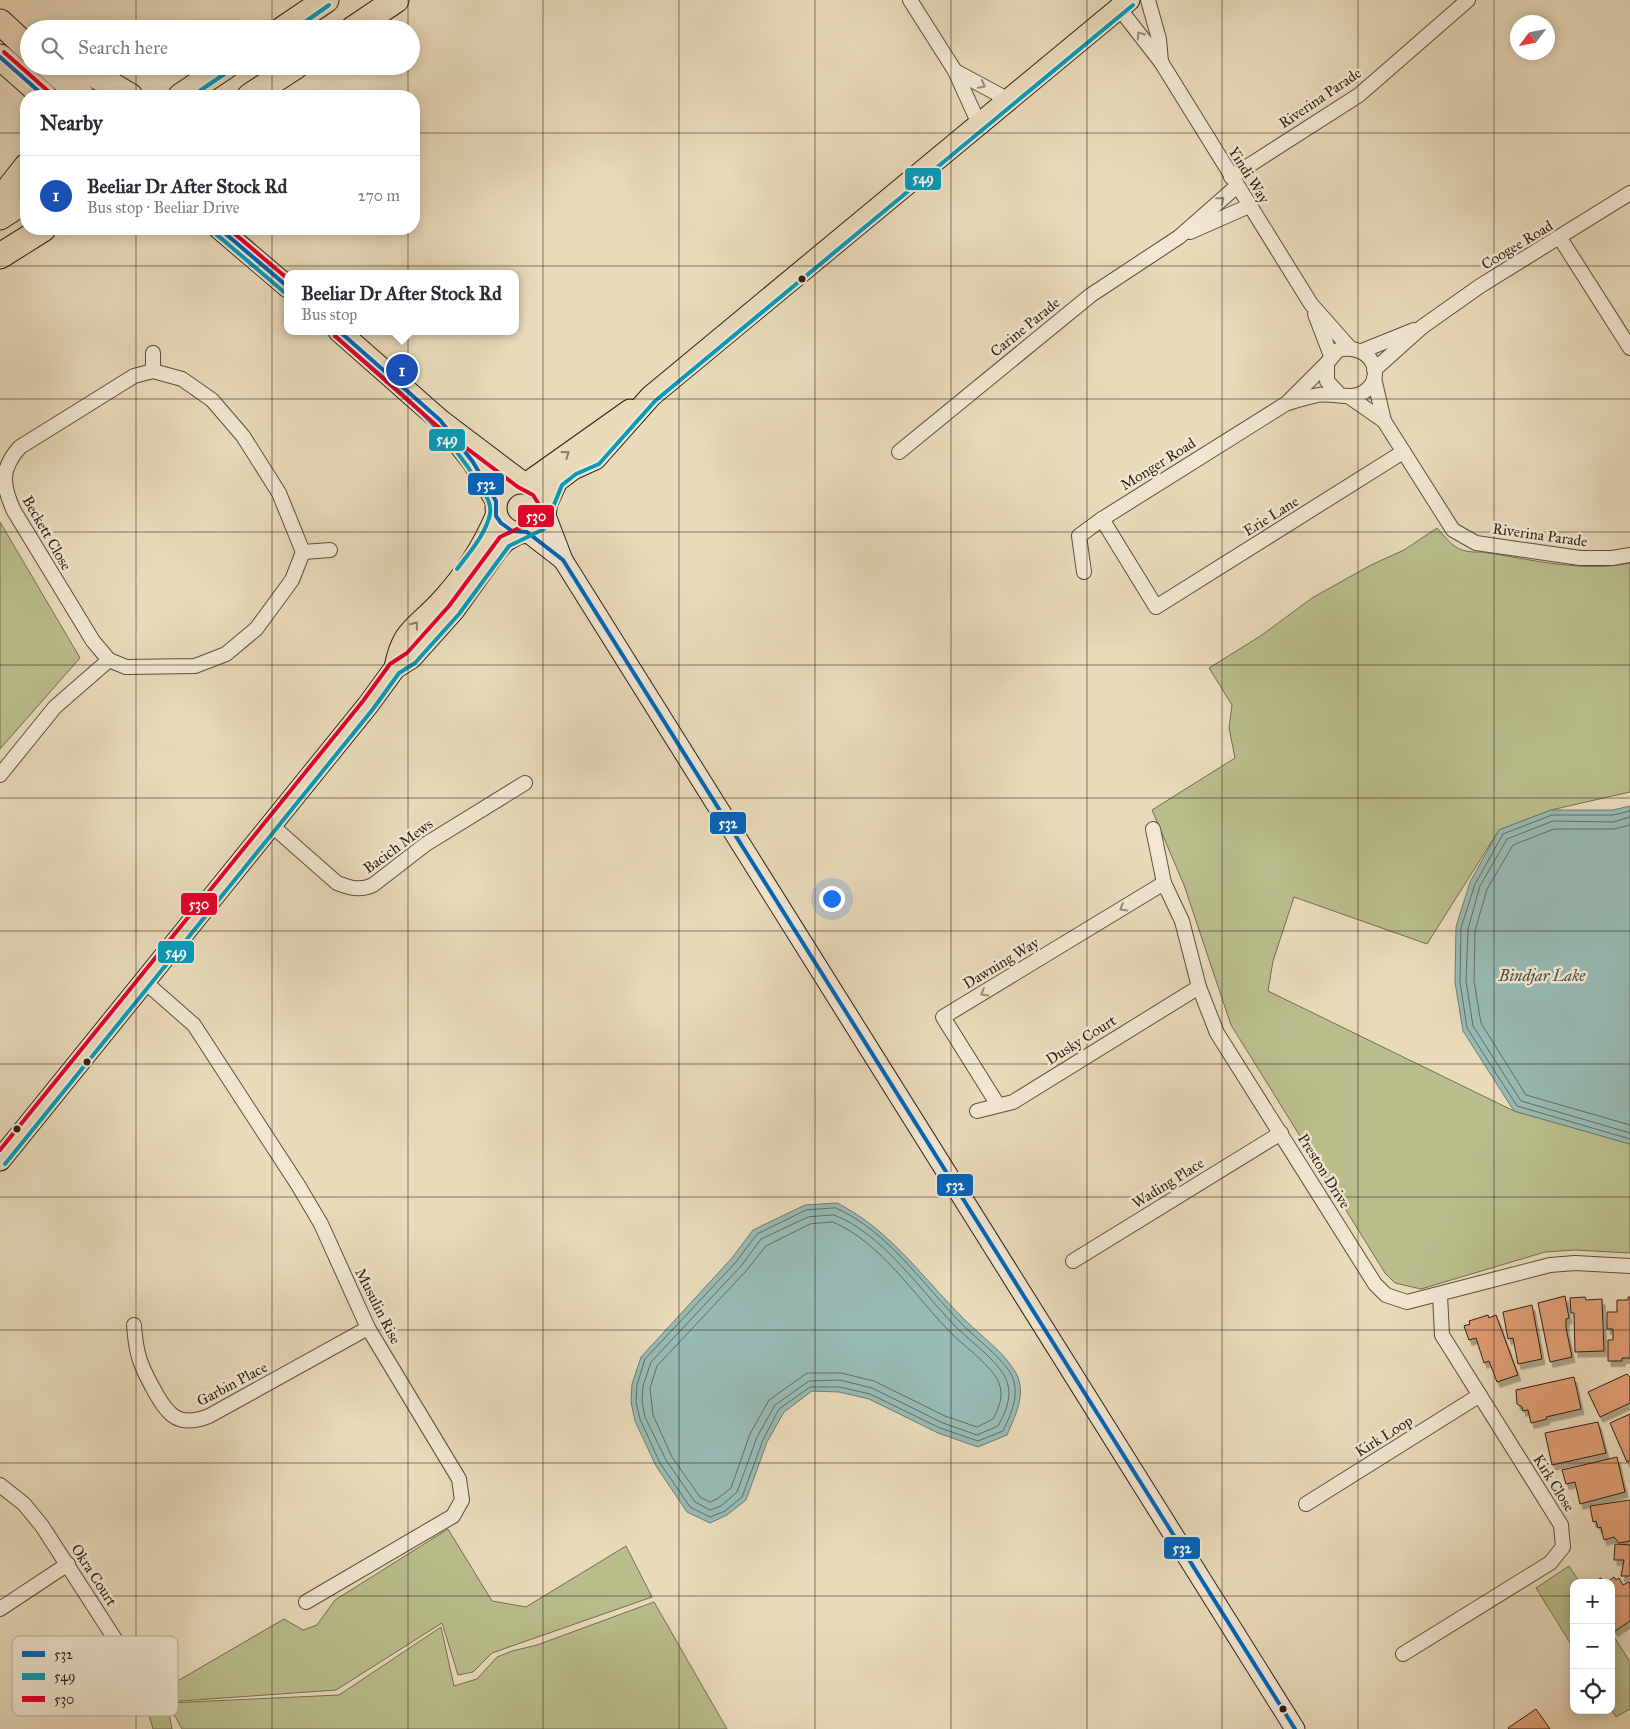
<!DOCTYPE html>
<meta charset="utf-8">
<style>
:root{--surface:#fff;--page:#f7f7f7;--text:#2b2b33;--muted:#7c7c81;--line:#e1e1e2;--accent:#b45309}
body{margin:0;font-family:"IM FELL Great Primer",serif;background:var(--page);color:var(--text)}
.controls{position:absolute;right:15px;bottom:15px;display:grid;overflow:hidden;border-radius:10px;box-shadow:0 2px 12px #0003}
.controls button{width:45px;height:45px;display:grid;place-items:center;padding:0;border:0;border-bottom:1px solid var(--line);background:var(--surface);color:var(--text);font:25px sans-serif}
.compass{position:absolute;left:1510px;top:15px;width:45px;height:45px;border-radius:50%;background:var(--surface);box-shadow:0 2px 12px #0003;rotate:238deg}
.you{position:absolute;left:831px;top:898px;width:18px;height:18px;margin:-12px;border:4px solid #fff;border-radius:50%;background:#1a73e8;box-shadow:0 0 0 8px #1a73e833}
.badge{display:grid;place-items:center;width:32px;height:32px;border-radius:50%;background:var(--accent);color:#fff;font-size:16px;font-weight:700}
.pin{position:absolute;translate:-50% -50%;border:2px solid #fff;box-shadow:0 1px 5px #0006}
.popup{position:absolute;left:284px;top:270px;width:235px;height:65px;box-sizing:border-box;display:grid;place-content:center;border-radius:10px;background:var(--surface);filter:drop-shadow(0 1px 4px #0005);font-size:16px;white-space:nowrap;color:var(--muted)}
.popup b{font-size:19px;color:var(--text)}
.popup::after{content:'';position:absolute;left:50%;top:100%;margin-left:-10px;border:10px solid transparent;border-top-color:var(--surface)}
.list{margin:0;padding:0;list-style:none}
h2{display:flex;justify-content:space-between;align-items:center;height:65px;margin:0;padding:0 20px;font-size:21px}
h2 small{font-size:16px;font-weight:400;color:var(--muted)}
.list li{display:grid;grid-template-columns:32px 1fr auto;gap:15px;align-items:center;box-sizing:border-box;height:80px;padding:0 20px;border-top:1px solid var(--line)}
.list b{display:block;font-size:19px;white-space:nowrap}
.list p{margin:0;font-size:16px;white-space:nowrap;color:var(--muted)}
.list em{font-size:16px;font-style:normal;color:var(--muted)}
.icon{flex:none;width:28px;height:28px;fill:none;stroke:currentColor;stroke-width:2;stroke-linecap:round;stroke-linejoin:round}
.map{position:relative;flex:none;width:1630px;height:1729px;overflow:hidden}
.search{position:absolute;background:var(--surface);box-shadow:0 2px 12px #0003;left:20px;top:20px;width:400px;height:55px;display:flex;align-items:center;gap:12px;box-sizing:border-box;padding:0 18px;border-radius:28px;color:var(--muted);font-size:19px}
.panel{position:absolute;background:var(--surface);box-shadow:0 2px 12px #0003;left:20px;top:90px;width:400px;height:145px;border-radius:20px}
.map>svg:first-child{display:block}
.green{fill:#babe8d;stroke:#746e50}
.water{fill:#97bab3;stroke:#6d7c73}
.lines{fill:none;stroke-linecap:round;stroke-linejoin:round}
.shore{stroke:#626c62;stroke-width:1}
.building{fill:#e39f76;stroke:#2e1e12;filter:url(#shadow)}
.street-casing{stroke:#5d4d3c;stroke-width:16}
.secondary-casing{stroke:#2e1e12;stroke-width:21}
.primary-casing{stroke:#2e1e12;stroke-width:23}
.highway-casing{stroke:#2e1e12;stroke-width:27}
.street{stroke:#f1e7d2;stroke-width:14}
.secondary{stroke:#f1e7d2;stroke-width:19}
.primary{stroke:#e9daba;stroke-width:21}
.highway{stroke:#e9daba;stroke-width:25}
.bus-1-casing{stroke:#f1e7d2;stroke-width:8}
.bus-2-casing{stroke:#f1e7d2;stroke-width:8}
.bus-3-casing{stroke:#f1e7d2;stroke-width:8}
.bus-1{stroke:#0065bd;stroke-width:4}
.bus-2{stroke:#059bbb;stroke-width:4}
.bus-3{stroke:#e4002b;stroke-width:4}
.oneway{stroke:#998d7c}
.oneway2{stroke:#8c7c66}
.grid{fill:none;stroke:#2e1e12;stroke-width:1;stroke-opacity:0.55}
.bus-dot{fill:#2e1e12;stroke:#f1e7d2;stroke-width:2}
.labels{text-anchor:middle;stroke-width:5;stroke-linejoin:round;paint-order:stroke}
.street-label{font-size:15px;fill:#2e1e12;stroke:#f1e7d2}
.water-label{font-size:16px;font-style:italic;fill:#4e4d42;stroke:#f1e7d2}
.key{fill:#f1e7d2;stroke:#b6ab98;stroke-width:1}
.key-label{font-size:14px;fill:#2e1e12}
.line-badge{stroke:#f1e7d2;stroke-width:2}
.badge-label{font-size:14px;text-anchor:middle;font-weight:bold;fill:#fff}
</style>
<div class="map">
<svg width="1630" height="1729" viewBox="0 0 1630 1729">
<defs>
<filter id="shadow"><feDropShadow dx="3" dy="5.5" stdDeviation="0" flood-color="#0004"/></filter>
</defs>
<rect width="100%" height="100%" fill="#e9daba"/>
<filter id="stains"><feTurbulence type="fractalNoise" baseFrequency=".004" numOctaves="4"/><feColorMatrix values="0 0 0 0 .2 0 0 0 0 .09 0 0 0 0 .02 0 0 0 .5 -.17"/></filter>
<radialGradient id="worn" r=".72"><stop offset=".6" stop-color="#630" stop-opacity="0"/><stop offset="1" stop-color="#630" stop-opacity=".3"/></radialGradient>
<!-- green -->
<g class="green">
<polygon points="0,522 80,658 0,749"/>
<path d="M 1437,528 C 1453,546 1457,553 1482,552 C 1530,559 1582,573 1630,563 L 1630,792 L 1551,810 L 1499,830 L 1427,944 L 1294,897 L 1273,961 L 1268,991 L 1514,1111 L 1630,1144 L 1630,1253 L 1575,1250 L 1545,1252 L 1421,1289 L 1395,1283 L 1385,1273 L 1231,1025 L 1184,885 L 1152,810 L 1235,758 L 1229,728 L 1232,705 L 1209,668 L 1262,635 L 1312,598 L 1371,565 L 1404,550 Z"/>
<polygon points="448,1529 492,1601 526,1607 626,1546 652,1597 492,1653 473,1672 458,1675 442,1623 336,1690 167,1702 172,1729 153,1729 149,1715 162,1690 284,1619 303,1630 317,1625 335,1600"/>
<polygon points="1569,1566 1580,1583 1574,1583 1574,1649 1536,1588"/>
<polygon points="654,1602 727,1729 182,1729 168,1703 339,1695 441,1627 454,1686 477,1679 497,1657 512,1651 537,1645"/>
<polygon points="1611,1632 1630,1662 1630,1709 1616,1717 1611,1709"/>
</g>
<!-- water -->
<g class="water">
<polygon points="1630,806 1630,1144 1514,1111 1463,1031 1455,982 1456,927 1470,882 1499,830 1551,810 1613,810"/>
<path d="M 837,1203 C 891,1230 924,1280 966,1321 C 982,1337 1004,1352 1016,1373 C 1027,1394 1015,1416 1007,1435 L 978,1447 L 938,1433 L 869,1399 L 839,1392 L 812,1391 L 784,1412 L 767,1442 L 746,1500 L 727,1515 L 710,1523 L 687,1512 L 656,1466 L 635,1421 L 631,1402 L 632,1384 L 641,1357 L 732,1258 L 753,1230 L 805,1205 Z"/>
</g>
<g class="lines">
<!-- shore -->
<g class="shore">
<polyline points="1630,811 1613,815 1552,815 1503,834 1475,884 1461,928 1460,982 1467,1028 1517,1106 1630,1139"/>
<polyline points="1630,817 1613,822 1553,821 1507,839 1480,886 1468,929 1466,981 1473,1026 1521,1101 1630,1133"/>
<polyline points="1630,825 1614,829 1554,829 1513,845 1487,889 1475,931 1474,981 1481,1023 1526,1095 1630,1125"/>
<path d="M 836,1208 C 889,1232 922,1284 962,1324 C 975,1338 1004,1359 1012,1376 C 1020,1395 1011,1414 1003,1431 L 978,1441 L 940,1428 L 870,1394 L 840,1387 L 810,1387 L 779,1409 L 763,1440 L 742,1497 L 725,1511 L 710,1517 L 690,1507 L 660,1463 L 640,1419 L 636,1402 L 637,1385 L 645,1359 L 736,1262 L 757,1234 L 806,1210 Z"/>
<path d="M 834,1215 C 882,1233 921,1291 956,1327 C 970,1341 998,1361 1006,1379 C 1013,1396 1006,1411 998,1426 L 977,1435 L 943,1423 L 872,1388 L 840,1380 L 809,1381 L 775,1405 L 757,1437 L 737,1492 L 721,1506 L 710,1510 L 695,1502 L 666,1460 L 645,1417 L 642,1401 L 643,1386 L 651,1362 L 741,1266 L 761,1239 L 808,1217 Z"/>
<path d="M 833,1222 C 882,1243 915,1297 952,1334 C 964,1346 993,1367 999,1383 C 1004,1397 999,1407 993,1419 L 977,1427 L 945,1416 L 874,1381 L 841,1373 L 807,1373 L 769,1400 L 750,1434 L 731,1488 L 717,1499 L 710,1502 L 700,1497 L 672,1457 L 653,1415 L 650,1388 L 657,1366 L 746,1271 L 766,1246 L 810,1224 Z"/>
</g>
</g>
<!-- building -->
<g class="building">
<polygon points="1565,1296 1569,1318 1566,1319 1566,1328 1572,1357 1550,1362 1538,1303"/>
<polygon points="1585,1297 1586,1300 1602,1299 1604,1351 1575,1352 1574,1313 1571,1313 1570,1298"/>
<polygon points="1628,1297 1630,1297 1630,1358 1622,1358 1622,1361 1608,1361 1608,1340 1613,1340 1613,1329 1607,1329 1607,1312 1617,1312 1617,1300 1628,1300"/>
<polygon points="1532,1305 1542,1359 1518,1364 1513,1338 1508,1339 1503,1312"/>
<polygon points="1488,1315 1489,1318 1496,1315 1518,1375 1497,1382 1489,1361 1484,1363 1476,1338 1469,1340 1464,1326 1470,1324 1469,1321"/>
<polygon points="1627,1374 1630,1377 1630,1403 1600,1417 1588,1392"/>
<polygon points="1574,1377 1581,1409 1546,1417 1547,1419 1531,1423 1528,1410 1523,1411 1522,1407 1517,1404 1516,1390"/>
<polygon points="1630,1414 1630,1460 1627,1462 1610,1423"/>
<polygon points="1598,1422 1606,1453 1552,1465 1545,1433"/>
<polygon points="1617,1457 1625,1492 1580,1504 1575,1482 1566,1484 1562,1470"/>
<polygon points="1630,1500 1630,1541 1619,1543 1614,1537 1604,1540 1601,1527 1598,1528 1596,1521 1593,1522 1590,1506"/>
<polygon points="1615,1544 1630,1545 1630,1576 1621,1576 1624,1560 1614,1560"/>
<polygon points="1614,1577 1616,1580 1619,1578 1623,1585 1629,1582 1630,1585 1630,1621 1615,1631 1611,1626 1611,1583 1606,1583"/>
<polygon points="1601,1578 1605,1583 1596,1583 1595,1581"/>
<polygon points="1536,1709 1550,1729 1509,1729 1508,1728"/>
</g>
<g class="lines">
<!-- street casing -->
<g class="street-casing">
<g id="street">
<polyline points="910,0 955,71 979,124"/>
<polyline points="1148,0 1159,39 1161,62"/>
<polyline points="1119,8 1161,62 1311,304 1349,347"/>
<polyline points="955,71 1009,100"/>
<polyline points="1231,177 1359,95 1468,0"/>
<polyline points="1190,232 1249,206"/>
<polyline points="1560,238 1630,348"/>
<polyline points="1315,314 1331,356"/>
<polyline points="1362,351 1414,330"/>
<polyline points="153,353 153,371"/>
<polyline points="1374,370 1422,327 1480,286 1630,193"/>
<path d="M 153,371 L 182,379 L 212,400 L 243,436 L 279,493 L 303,552 L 292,580 L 256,629 L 226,654 L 195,666 L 126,667 L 109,660 L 93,641 L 14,511 C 2,485 0,469 20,447 L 134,376 Z"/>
<polyline points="1374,378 1384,421 1453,530 1476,543 1580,558 1612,558 1630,555"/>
<polyline points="1348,396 1384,421"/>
<path d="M 1288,403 C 1298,400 1308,397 1318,395 C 1333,392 1351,401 1364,392 C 1387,377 1372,342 1338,350 L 1327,363 L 1327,381 L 1339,394"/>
<polyline points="899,452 1091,295 1179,237 1237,186"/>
<polyline points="1102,519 1156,607 1403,452"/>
<polyline points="303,552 330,550"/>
<polyline points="1084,572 1079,536 1102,519 1287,403 1327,363"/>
<polyline points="0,775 55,707 109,660"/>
<path d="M 270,824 L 337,883 C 350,888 360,891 373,885 L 426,844 L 525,783"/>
<polyline points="1153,829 1164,883 1182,921 1199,987 1217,1033 1375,1284 1386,1295 1407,1302 1550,1265 1575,1263 1630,1266"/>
<polyline points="145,982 194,1025 298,1185 321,1224 368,1328 459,1479 462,1500 453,1516 306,1602"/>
<polyline points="998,1105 943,1017 1164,883"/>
<polyline points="977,1111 1013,1102 1199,987"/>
<polyline points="1073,1261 1281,1133"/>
<path d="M 134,1325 C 136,1354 140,1365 154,1390 C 168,1416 179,1428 209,1416 L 368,1328"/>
<polyline points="0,1485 24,1504 42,1526 124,1653 134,1681 131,1697"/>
<polyline points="1306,1504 1480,1395"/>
<polyline points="0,1609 68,1564"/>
<polyline points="1403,1654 1550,1563 1563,1547 1561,1525 1442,1335 1440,1295"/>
</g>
</g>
<!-- secondary casing -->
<g class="secondary-casing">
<g id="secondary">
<polyline points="545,513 563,560 1295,1729"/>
<polyline points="527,532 563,560"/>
</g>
</g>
<!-- primary casing -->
<g class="primary-casing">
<g id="primary">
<polyline points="220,229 288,287"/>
<polyline points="339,331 440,420 522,482"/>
<polyline points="458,443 473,462 496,501"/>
<polyline points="527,483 630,410"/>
<circle cx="521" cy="508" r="25"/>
<polyline points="546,505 557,481 573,469 595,459 651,396 1129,0"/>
<path d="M 395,668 C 402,628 418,627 442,600 C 464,576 483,546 496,516"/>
<polyline points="0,1160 368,705 395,668 411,658 454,610 497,550 505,541 519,533"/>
</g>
</g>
<!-- highway casing -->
<g class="highway-casing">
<g id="highway">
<polyline points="0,22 29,49"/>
<polyline points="283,29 326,0"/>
<polyline points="353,29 396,0"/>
<polyline points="0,57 44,96"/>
<polyline points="48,66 82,96"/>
<polyline points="80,66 130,96"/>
<polyline points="181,96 226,66"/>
<polyline points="250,96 296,66"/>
<polyline points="0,207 11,186 26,167"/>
<polyline points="0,217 26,200"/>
<polyline points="0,256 43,229"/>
</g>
</g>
<!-- street -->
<use href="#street" class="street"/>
<!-- secondary -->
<use href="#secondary" class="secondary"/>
<!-- primary -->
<use href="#primary" class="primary"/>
<!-- highway -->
<use href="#highway" class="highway"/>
<!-- bus-1 casing -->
<g class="bus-1-casing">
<g id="bus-1">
<polyline points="0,57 44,96"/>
<polyline points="220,229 288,287"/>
<polyline points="339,331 440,420 473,462 496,501 496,516 501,523 512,531 527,532 563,560 1295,1729"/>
</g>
</g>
<!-- bus-2 casing -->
<g class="bus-2-casing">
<g id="bus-2">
<polyline points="295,29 329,5"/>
<polyline points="192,96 229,71"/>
<polyline points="216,234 284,292"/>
<path d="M 335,336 C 386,381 443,423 478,483 C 484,493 492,502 490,514 C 486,534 469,553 457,569"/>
<polyline points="5,1164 373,709 399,673 415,663 459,614 509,546 544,529 562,485 576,474 599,464 655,401 1133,5"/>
</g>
</g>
<!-- bus-3 casing -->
<g class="bus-3-casing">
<g id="bus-3">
<polyline points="4,52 48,91"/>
<polyline points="229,229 288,279"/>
<polyline points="0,1150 363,701 390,664 407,653 449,606 500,537 534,521 540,506 533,495 518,487 436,425 335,336"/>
</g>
</g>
<!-- bus-1 -->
<use href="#bus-1" class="bus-1"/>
<!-- bus-2 -->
<use href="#bus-2" class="bus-2"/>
<!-- bus-3 -->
<use href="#bus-3" class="bus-3"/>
</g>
<!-- one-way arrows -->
<defs><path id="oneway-chevron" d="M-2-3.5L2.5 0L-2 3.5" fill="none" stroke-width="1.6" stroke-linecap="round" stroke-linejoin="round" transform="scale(1.25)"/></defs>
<g class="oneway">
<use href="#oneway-chevron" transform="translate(1140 35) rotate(-125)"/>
<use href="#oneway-chevron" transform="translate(982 85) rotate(28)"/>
<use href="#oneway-chevron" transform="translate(1221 200) rotate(-41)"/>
<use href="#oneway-chevron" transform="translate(1123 908) rotate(149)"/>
<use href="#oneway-chevron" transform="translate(984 993) rotate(149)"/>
</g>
<g class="oneway2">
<use href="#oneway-chevron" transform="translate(566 454) rotate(-36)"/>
<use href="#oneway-chevron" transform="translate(415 625) rotate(-51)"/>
</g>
<!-- grid -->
<path class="grid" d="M 136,0 L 136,29M 272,0 L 272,29M 408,0 L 408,29M 543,0 L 543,1729M 679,0 L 679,1729M 815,0 L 815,1729M 951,0 L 951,1729M 1087,0 L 1087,1729M 1222,0 L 1222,1729M 1358,0 L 1358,1729M 1494,0 L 1494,1729M 136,66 L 136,96M 272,66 L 272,96M 408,66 L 408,96M 0,133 L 26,133M 414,133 L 1630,133M 136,229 L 136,1729M 272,229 L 272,1729M 408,229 L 408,1729M 0,266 L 1630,266M 0,399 L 1630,399M 0,532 L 1630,532M 0,665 L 1630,665M 0,798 L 1630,798M 0,931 L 1630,931M 0,1064 L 1630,1064M 0,1197 L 1630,1197M 0,1330 L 1630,1330M 0,1463 L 1630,1463M 0,1596 L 1574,1596M 1611,1596 L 1630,1596"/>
<!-- markers -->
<g class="bus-dot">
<circle cx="802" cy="279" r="4.5"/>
<circle cx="87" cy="1062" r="4.5"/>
<circle cx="17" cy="1129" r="4.5"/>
<circle cx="1283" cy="1709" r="4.5"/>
</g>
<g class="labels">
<!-- street labels -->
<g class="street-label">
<text transform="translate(1320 98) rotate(-34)" y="5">Riverina Parade</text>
<text transform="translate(1249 175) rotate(58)" y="5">Yindi Way</text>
<text transform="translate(1517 245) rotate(-31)" y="5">Coogee Road</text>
<text transform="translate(1025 327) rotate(-39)" y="5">Carine Parade</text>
<text transform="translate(1158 464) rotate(-32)" y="5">Monger Road</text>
<text transform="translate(1271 516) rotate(-32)" y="5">Erie Lane</text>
<text transform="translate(47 533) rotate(60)" y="5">Beckett Close</text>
<text transform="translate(1540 535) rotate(8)" y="5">Riverina Parade</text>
<text transform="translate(398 846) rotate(-36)" y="5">Bacich Mews</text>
<text transform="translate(1001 963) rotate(-31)" y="5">Dawning Way</text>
<text transform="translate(1081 1040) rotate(-32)" y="5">Dusky Court</text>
<text transform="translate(1324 1171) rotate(58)" y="5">Preston Drive</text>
<text transform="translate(1168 1183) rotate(-32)" y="5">Wading Place</text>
<text transform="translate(378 1306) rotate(63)" y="5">Musulin Rise</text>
<text transform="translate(232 1384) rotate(-28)" y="5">Garbin Place</text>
<text transform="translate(1384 1436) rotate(-32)" y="5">Kirk Loop</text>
<text transform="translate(1554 1483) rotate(58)" y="5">Kirk Close</text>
<text transform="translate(94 1575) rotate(57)" y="5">Okra Court</text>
</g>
<!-- water labels -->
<g class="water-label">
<text x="1542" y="981">Bindjar Lake</text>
</g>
</g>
<!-- legend -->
<rect x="12" y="1636" width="166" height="80" rx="8" class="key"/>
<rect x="22" y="1651" width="23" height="6" fill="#0065bd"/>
<rect x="22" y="1673" width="23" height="7" fill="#059bbb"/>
<rect x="22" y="1696" width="23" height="6" fill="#e4002b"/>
<g class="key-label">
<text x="54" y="1659">532</text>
<text x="54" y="1681">549</text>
<text x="54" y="1704">530</text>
</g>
<g class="line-badge">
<rect x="904" y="167" width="38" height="24" rx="5" fill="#059bbb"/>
<rect x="428" y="428" width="38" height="24" rx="5" fill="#059bbb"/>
<rect x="467" y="472" width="38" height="24" rx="5" fill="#0065bd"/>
<rect x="517" y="504" width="38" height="24" rx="5" fill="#e4002b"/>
<rect x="709" y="811" width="38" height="24" rx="5" fill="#0065bd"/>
<rect x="180" y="892" width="38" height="24" rx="5" fill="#e4002b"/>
<rect x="157" y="940" width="38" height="24" rx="5" fill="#059bbb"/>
<rect x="936" y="1173" width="38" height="24" rx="5" fill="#0065bd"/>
<rect x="1163" y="1536" width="38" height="24" rx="5" fill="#0065bd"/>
</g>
<g class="badge-label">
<text x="923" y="183">549</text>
<text x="447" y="444">549</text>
<text x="486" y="489">532</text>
<text x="536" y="521">530</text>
<text x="728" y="828">532</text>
<text x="199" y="909">530</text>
<text x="176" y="957">549</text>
<text x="955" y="1190">532</text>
<text x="1182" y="1553">532</text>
</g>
<rect width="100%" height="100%" filter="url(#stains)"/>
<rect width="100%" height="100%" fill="url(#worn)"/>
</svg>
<div class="controls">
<button>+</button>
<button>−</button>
<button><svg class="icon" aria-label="locate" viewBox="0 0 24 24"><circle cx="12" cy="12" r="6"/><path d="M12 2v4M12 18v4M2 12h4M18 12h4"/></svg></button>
</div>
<svg class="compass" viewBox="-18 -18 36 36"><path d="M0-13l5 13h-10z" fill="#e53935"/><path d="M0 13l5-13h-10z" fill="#7c7c81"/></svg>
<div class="you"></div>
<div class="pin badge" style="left:402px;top:370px;background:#1a4fb4">1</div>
<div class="popup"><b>Beeliar Dr After Stock Rd</b>Bus stop</div>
<div class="search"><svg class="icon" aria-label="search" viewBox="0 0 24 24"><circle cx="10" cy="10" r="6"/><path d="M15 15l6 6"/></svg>Search here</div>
<section class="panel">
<h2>Nearby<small></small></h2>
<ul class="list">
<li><span class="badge" style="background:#1a4fb4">1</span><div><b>Beeliar Dr After Stock Rd</b><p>Bus stop · Beeliar Drive</p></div><em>270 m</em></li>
</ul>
</section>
</div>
